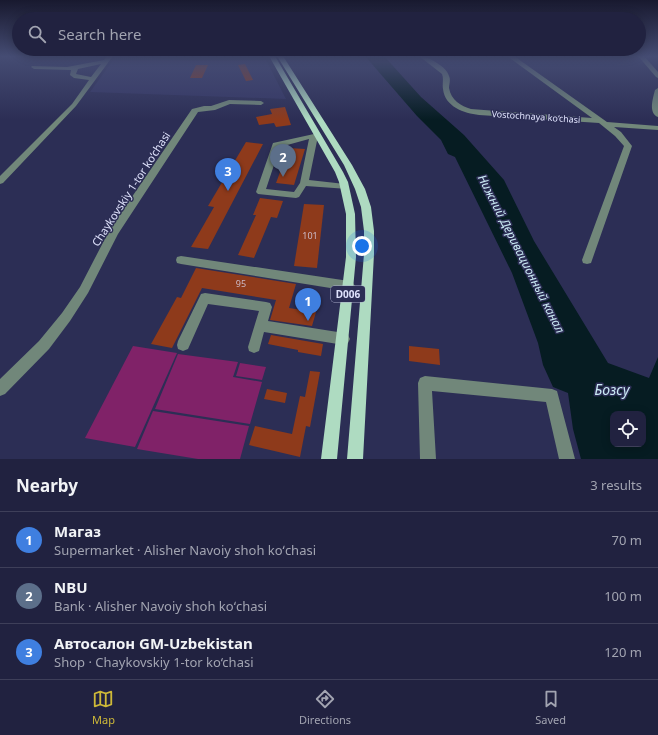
<!DOCTYPE html>
<meta charset="utf-8">
<style>
:root{--surface:#212240;--page:#2d2f4b;--text:#f1f3f6;--muted:#a2a4b1;--line:#3e3f59;--accent:#ceb938}
body{margin:0;font-family:"Noto Sans",sans-serif;background:var(--page);color:var(--text)}
.controls{position:absolute;right:12px;bottom:12px;display:grid;overflow:hidden;border-radius:8px;box-shadow:0 2px 10px #0003}
.controls button{width:36px;height:36px;display:grid;place-items:center;padding:0;border:0;border-bottom:1px solid var(--line);background:var(--surface);color:var(--text);font:20px sans-serif}
.you{position:absolute;left:362px;top:246px;width:14px;height:14px;margin:-10px;border:3px solid #fff;border-radius:50%;background:#1a73e8;box-shadow:0 0 0 6px #1a73e833}
.badge{display:grid;place-items:center;width:26px;height:26px;border-radius:50%;background:var(--accent);color:#fff;font-size:13px;font-weight:700}
.pin{position:absolute;translate:-50% -33px;filter:drop-shadow(0 1px 2px #0008)}
.pin::after{content:'';position:absolute;top:21px;width:14px;height:12px;background:inherit;clip-path:polygon(0 0,100% 0,50% 100%)}
.list{margin:0;padding:0;list-style:none}
h2{display:flex;justify-content:space-between;align-items:center;height:52px;margin:0;padding:0 16px;font-size:17px}
h2 small{font-size:13px;font-weight:400;color:var(--muted)}
.list li{display:grid;grid-template-columns:26px 1fr auto;gap:12px;align-items:center;box-sizing:border-box;height:56px;padding:0 16px;border-top:1px solid var(--line)}
.list b{display:block;font-size:15px;white-space:nowrap}
.list p{margin:0;font-size:13px;white-space:nowrap;color:var(--muted)}
.list em{font-size:13px;font-style:normal;color:var(--muted)}
.icon{flex:none;width:22px;height:22px;fill:none;stroke:currentColor;stroke-width:2;stroke-linecap:round;stroke-linejoin:round}
.map{position:relative;flex:none;width:658px;height:459px;overflow:hidden}
.search{position:absolute;background:var(--surface);box-shadow:0 2px 10px #0003;left:12px;right:12px;top:12px;height:44px;display:flex;align-items:center;gap:10px;box-sizing:border-box;padding:0 14px;border-radius:22px;color:var(--muted);font-size:15px}
.sheet{height:220px;background:var(--surface)}
nav{display:flex;justify-content:space-around;align-items:center;box-sizing:border-box;height:56px;border-top:1px solid var(--line);background:var(--surface);font-size:11px;color:var(--muted)}
nav a{display:grid;justify-items:center;gap:2px}
nav .on{color:var(--accent)}
.map>svg:first-child{display:block}
.built{fill:#343664}
.green{fill:#802268}
.water{fill:#061c22;fill-rule:evenodd}
.building{fill:#8e3a1b}
.lines{fill:none;stroke-linecap:round;stroke-linejoin:round}
.minor{fill:#71877a;fill-rule:evenodd}
.major{fill:#aedbc1;fill-rule:evenodd}
.labels{text-anchor:middle;stroke-width:3;stroke-linejoin:round;paint-order:stroke}
.far-street-label{font-size:9px;fill:#dfe2fc;stroke:#2c2e55}
.number-label{font-size:9px;fill:#cbb8c4}
.shield{fill:#2c2e55;stroke:#a9acca;stroke-width:1}
.shield-label{font-size:10px;font-weight:bold;fill:#dfe2fc}
.street-label{font-size:11px;fill:#dfe2fc;stroke:#2c2e55}
.water-label{font-size:12px;font-style:italic;fill:#cbebf5;stroke:#2c2e55}
.near-water-label{font-size:14px;font-style:italic;fill:#cbebf5;stroke:#2c2e55}
</style>
<div class="map">
<svg width="658" height="459" viewBox="0 0 658 459">
<rect width="100%" height="100%" fill="#2c2e55"/>
<!-- built -->
<polygon class="built" points="116,56 192,61 266,60 286,99 90,92"/>
<!-- green -->
<g class="green">
<polygon points="133,346 177,353 135,447 85,438"/>
<polygon points="178,354 238,362 233,377 262,382 250,424 155,409"/>
<polygon points="240,363 266,367 262,380 236,376"/>
<polygon points="153,411 249,426 240,459 198,459 137,449"/>
</g>
<!-- water -->
<path class="water" d="M 365,56 L 384,56 L 421,97 L 464,135 L 504,180 L 534,241 L 608,363 L 649,378 L 658,357 L 658,459 L 581,459 L 573,429 L 568,393 L 553,387 L 543,365 L 538,343 L 512,273 L 455,157 L 448,154 L 441,140 L 417,116 ZM 613,414 L 643,414 L 643,444 L 613,444 Z"/>
<!-- building -->
<g class="building">
<polygon points="245,64 253,80 246,81 238,65"/>
<polygon points="196,65 208,65 202,78 190,78"/>
<polygon points="285,107 291,125 276,127 274,123 259,125 256,117 272,114 270,109"/>
<polygon points="246,142 263,144 208,249 191,247 214,207 208,206"/>
<polygon points="289,148 305,149 294,185 276,183"/>
<polygon points="260,198 283,201 277,218 271,217 254,258 238,255 256,215 253,215"/>
<polygon points="304,204 324,205 317,268 294,266"/>
<polygon points="196,268 296,284 289,308 316,312 312,326 270,320 276,300 202,288 172,348 151,344 177,297 181,298"/>
<polygon points="271,335 323,344 321,356 298,352 298,350 268,344"/>
<polygon points="409,346 439,349 440,365 409,361"/>
<polygon points="310,371 320,372 310,427 306,426 300,457 249,445 255,426 292,434 300,396 305,397"/>
<polygon points="267,389 287,393 285,403 264,399"/>
</g>
<g class="lines">
<!-- minor -->
<g class="minor">
<path d="M 107,56 L 113,56 L 76,106 L 3,183 L 0,184 L 0,176 L 72,104 L 89,80 L 74,78 L 70,75 L 71,70 L 34,69 L 31,67 L 32,66 L 67,67 L 104,60 ZM 101,64 L 91,77 L 76,74 L 78,69 Z"/>
<path d="M 419,56 C 428,56 447,67 449,76 C 451,80 449,84 449,88 C 451,100 461,106 471,109 L 592,118 L 507,56 L 514,56 L 607,122 L 658,126 L 658,130 L 614,127 L 621,132 L 632,146 L 591,263 L 587,264 L 583,263 L 582,260 L 624,146 L 615,136 L 599,123 L 479,115 C 464,113 445,107 443,89 C 442,84 444,79 442,74 Z"/>
<polygon points="638,56 644,56 658,72 658,78 656,77"/>
<path d="M 658,88 L 658,117 C 648,113 653,98 655,90 Z"/>
<polygon points="229,100 261,101 264,103 261,105 230,104 215,110 198,112 118,234 88,293 70,321 49,349 5,394 0,396 0,379 39,341 62,313 80,287 110,229 192,109 204,106 211,106"/>
<path d="M 314,134 L 318,136 L 309,180 L 345,184 L 349,187 L 348,189 L 306,186 L 299,197 L 296,198 L 258,194 L 256,192 L 273,143 ZM 309,139 L 300,183 L 294,192 L 266,189 L 280,147 Z"/>
<polygon points="181,256 349,281 353,283 355,286 353,289 349,291 181,264 177,263 176,260 177,257"/>
<polygon points="205,293 266,302 270,303 272,307 268,321 344,333 348,335 350,339 348,343 344,345 264,332 259,351 254,353 249,351 248,347 259,311 208,304 188,349 183,351 178,349 177,345 178,341 201,294"/>
<polygon points="425,376 552,389 557,391 575,459 559,459 546,402 432,391 436,459 420,459 418,383 420,378"/>
</g>
<!-- major -->
<g class="major">
<polygon points="269,56 275,56 343,172 348,182 355,214 356,257 337,459 321,459 346,257 346,214 339,182 335,172"/>
<polygon points="277,56 283,56 352,165 365,189 371,207 374,231 374,254 363,459 347,459 364,254 364,231 361,207 355,189 344,165"/>
</g>
</g>
<!-- sky -->
<linearGradient id="sky" x2="0" y2="1"><stop stop-color="#18192f"/><stop offset="0.47" stop-color="#454c73"/><stop offset="1" stop-color="#454c73" stop-opacity="0"/></linearGradient>
<rect width="658" height="120" fill="url(#sky)"/>
<g class="labels">
<!-- far-street labels -->
<g class="far-street-label">
<text transform="translate(536 117) rotate(4)" y="3">Vostochnaya ko‘chasi</text>
</g>
<!-- number labels -->
<g class="number-label">
<text x="310" y="239">101</text>
<text x="241" y="287">95</text>
</g>
<!-- shield labels -->
<rect class="shield" x="331" y="286" width="34" height="16" rx="3"/>
<g class="shield-label">
<text x="348" y="298">D006</text>
</g>
<!-- street labels -->
<g class="street-label">
<text transform="translate(131 189) rotate(-57)" y="4">Chaykovskiy 1-tor ko‘chasi</text>
</g>
<!-- water labels -->
<g class="water-label">
<text transform="translate(521 254) rotate(63)" y="4">Нижний Деривационный канал</text>
</g>
<!-- near-water labels -->
<g class="near-water-label">
<text x="612" y="395">Бозсу</text>
</g>
</g>
</svg>
<div class="controls">
<button><svg class="icon" aria-label="locate" viewBox="0 0 24 24"><circle cx="12" cy="12" r="6"/><path d="M12 2v4M12 18v4M2 12h4M18 12h4"/></svg></button>
</div>
<div class="you"></div>
<div class="pin badge" style="left:308px;top:321px;background:#3f7fe0">1</div>
<div class="pin badge" style="left:283px;top:177px;background:#5c6f8a">2</div>
<div class="pin badge" style="left:228px;top:191px;background:#3f7fe0">3</div>
<div class="search"><svg class="icon" aria-label="search" viewBox="0 0 24 24"><circle cx="10" cy="10" r="6"/><path d="M15 15l6 6"/></svg>Search here</div>
</div>
<section class="sheet">
<h2>Nearby<small>3 results</small></h2>
<ul class="list">
<li><span class="badge" style="background:#3f7fe0">1</span><div><b>Магаз</b><p>Supermarket · Alisher Navoiy shoh koʻchasi</p></div><em>70 m</em></li>
<li><span class="badge" style="background:#5c6f8a">2</span><div><b>NBU</b><p>Bank · Alisher Navoiy shoh koʻchasi</p></div><em>100 m</em></li>
<li><span class="badge" style="background:#3f7fe0">3</span><div><b>Автосалон GM-Uzbekistan</b><p>Shop · Chaykovskiy 1-tor ko‘chasi</p></div><em>120 m</em></li>
</ul>
</section>
<nav>
<a class="on"><svg class="icon" aria-label="map" viewBox="0 0 24 24"><path d="M3 6l6-2 6 2 6-2v14l-6 2-6-2-6 2zM9 4v14M15 6v14"/></svg>Map</a>
<a><svg class="icon" aria-label="directions" viewBox="0 0 24 24"><path d="M12 3l9 9-9 9-9-9zM9 14v-3h6M13 9l2 2-2 2"/></svg>Directions</a>
<a><svg class="icon" aria-label="saved" viewBox="0 0 24 24"><path d="M7 4h10v16l-5-4-5 4z"/></svg>Saved</a>
</nav>
